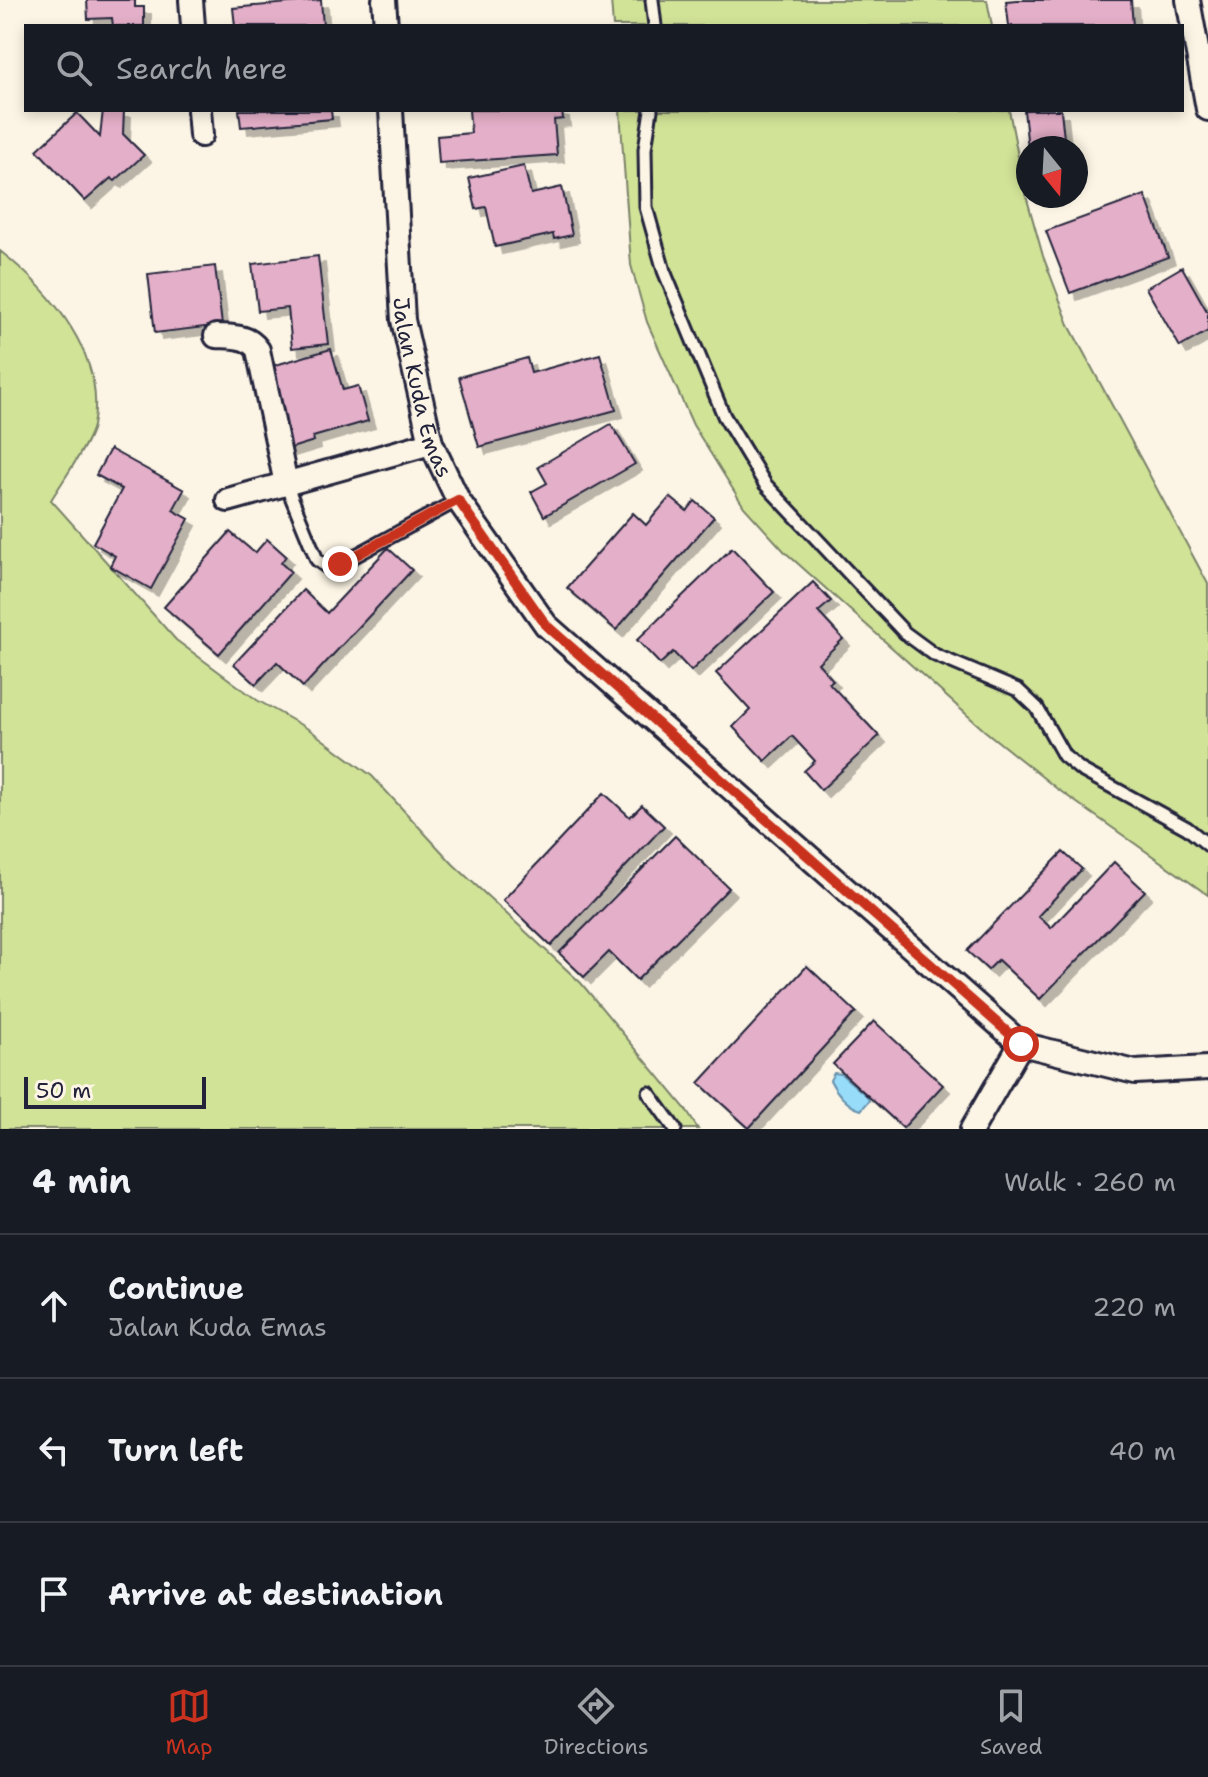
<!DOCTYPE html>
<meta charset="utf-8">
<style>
:root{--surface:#171b24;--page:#20242c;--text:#f1f3f6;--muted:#9ea1a6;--line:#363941;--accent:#c8321e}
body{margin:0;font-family:"Shantell Sans",sans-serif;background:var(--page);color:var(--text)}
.compass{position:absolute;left:1016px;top:136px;width:72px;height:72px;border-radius:50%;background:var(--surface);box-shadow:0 4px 12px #0003;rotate:162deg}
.scale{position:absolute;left:24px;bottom:20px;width:182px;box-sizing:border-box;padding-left:8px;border:4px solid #22223b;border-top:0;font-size:22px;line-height:28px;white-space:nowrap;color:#22223b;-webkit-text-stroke:6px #fcf5e5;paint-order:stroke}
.stop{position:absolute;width:24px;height:24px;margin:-18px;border:6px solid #c8321e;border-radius:50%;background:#fff}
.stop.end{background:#c8321e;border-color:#fff;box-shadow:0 2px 8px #0008}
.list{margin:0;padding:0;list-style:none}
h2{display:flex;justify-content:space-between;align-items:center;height:104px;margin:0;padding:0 32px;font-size:34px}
h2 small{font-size:26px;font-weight:400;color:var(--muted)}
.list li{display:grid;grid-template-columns:52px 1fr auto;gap:24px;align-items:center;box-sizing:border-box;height:144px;padding:0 32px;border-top:2px solid var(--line)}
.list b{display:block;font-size:30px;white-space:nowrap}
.list p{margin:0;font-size:26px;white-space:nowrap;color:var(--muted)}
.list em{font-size:26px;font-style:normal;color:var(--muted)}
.icon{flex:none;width:44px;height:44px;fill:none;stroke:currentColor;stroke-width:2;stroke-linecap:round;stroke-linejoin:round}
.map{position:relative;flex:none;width:1208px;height:1129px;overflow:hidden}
.search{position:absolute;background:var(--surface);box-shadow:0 4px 12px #0003;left:24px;right:24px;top:24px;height:88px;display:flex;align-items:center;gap:20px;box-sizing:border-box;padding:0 28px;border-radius:0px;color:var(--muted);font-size:30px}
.sheet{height:536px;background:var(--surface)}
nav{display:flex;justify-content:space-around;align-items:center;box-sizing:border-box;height:112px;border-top:2px solid var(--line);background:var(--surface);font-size:22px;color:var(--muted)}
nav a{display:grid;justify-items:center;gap:4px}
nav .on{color:var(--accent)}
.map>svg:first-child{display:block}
.green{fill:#d1e397;stroke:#7a8269;stroke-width:2}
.water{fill:#97dcf9;stroke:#6892ad;stroke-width:2}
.building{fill:#e4afc8;stroke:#22223b;stroke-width:2;filter:url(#shadow)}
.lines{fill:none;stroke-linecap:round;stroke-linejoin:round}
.service-casing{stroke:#22223b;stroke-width:17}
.minor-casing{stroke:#22223b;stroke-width:28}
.service{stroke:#fcf5e5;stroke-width:11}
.minor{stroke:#fcf5e5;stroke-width:22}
.route{stroke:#c8321e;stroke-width:10}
.labels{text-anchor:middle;stroke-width:6;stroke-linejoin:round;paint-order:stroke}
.street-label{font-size:22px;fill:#22223b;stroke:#fcf5e5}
</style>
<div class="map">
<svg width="1208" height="1129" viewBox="0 0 1208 1129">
<defs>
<filter id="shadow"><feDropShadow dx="7" dy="7" stdDeviation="0" flood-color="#0004"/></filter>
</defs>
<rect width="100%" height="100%" fill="#fcf5e5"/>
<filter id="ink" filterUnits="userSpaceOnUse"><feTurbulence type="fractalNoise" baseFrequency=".0125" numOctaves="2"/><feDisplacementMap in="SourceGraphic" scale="16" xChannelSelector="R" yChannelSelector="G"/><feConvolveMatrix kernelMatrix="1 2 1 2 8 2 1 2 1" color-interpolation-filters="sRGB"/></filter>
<g filter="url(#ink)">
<!-- green -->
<g class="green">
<polygon points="611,0 987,0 992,26 613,26"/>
<polygon points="620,110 1009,110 1025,192 1043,256 1070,327 1208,584 1208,895 1056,788 985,731 785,552 744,507 693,425 647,322 631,265"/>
<path d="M 0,251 C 51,291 107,356 93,426 C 89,444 62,482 51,500 L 176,640 L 257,700 L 310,730 L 372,776 L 453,864 L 581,983 L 684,1107 L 698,1129 L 0,1129 Z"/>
</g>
<!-- water -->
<path class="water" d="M 834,1073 L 841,1074 L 867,1096 L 869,1101 L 861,1110 C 847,1106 836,1092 830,1080 Z"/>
<!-- building -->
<g class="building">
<polygon points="87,0 135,0 135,7 144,7 144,26 113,26 112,18 88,19"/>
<polygon points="321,0 323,26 235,26 233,8"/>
<polygon points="1017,0 1131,0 1133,26 1009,26 1006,1"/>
<polygon points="103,110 124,110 123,134 144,155 115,181 111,178 85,201 37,150 77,113 100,137"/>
<polygon points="239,110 331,110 332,119 241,127"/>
<polygon points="469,110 562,110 563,119 554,120 557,155 439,163 437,136 471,133"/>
<polygon points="1024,110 1061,110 1065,148 1028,149"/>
<polygon points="524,166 531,194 562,187 572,235 554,239 553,234 495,247 486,207 476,209 469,178"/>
<polygon points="1145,195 1168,257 1070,293 1046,231"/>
<polygon points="318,256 328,344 292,348 288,308 258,311 252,264"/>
<polygon points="215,266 222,325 155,333 148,274"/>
<polygon points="1182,267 1208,313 1208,331 1180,347 1146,288"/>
<polygon points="331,349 343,390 358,386 368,421 313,437 314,441 288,449 265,368"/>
<polygon points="600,354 616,410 479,447 459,377 527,358 531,373"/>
<polygon points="611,424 635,464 544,516 531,492 547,483 538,467"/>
<polygon points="110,449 184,490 173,510 189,519 151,589 110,566 115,556 93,543 122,489 96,475"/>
<polygon points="670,497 687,511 695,501 714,517 616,630 567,588 633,513 646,525"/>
<polygon points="230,532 255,553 267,539 286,556 281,563 291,572 219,654 164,607"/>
<polygon points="388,548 412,570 303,687 277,662 256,684 234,664 303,590 327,613"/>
<polygon points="732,548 774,592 691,671 673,652 660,664 637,640"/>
<polygon points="813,582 831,601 818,612 843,639 818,663 833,680 829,683 879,736 821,790 804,771 815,761 792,736 765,761 733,727 750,710 716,673"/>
<polygon points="604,793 630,817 642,805 664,826 551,946 503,900"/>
<polygon points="675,836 729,888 637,980 609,952 584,977 559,953"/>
<polygon points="1063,852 1082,869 1038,916 1051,928 1114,862 1145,891 1040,999 998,960 988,970 967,951"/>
<polygon points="807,966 856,1012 749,1128 699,1083"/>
<polygon points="874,1021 943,1085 903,1128 833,1064"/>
</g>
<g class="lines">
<!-- service casing -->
<g class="service-casing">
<g id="service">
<polyline points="652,0 655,26"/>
<polyline points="651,110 645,149 646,207 664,271 724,416 765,484 905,633 935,655 1018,690 1037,708 1064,756 1081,770 1187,828 1208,845"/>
<polyline points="286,484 317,560 327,567 340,564 458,500"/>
<polyline points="649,1093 675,1129"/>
</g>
</g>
<!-- minor casing -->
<g class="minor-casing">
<g id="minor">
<polyline points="191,0 193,26"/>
<polyline points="384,0 386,26"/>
<polyline points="1188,0 1208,109"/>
<polyline points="199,110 201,135"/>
<path id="s1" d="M 391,110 L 403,320 L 431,443 L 458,500 L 546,625 L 1021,1044 L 1135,1072 L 1208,1068"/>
<path d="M 216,336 C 232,337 248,335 258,350 L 286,484"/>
<polyline points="228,500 431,443"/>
<polyline points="972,1129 1021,1044"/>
</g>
</g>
<!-- service -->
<use href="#service" class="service"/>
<!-- minor -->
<use href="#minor" class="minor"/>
</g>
</g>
<g class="lines" filter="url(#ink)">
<!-- route -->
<polyline class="route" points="340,564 458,500 546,625 1021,1044"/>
</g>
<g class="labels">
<!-- street labels -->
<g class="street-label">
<text dy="8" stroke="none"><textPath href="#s1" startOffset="280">Jalan Kuda Emas</textPath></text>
</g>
</g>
</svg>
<svg class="compass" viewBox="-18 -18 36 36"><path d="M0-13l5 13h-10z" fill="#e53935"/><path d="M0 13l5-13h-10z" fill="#9ea1a6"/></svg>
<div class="scale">50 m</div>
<div class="stop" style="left:1021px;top:1044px"></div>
<div class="stop end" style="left:340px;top:564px"></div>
<div class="search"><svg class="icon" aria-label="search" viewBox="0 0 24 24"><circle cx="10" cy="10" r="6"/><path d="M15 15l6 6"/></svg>Search here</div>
</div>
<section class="sheet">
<h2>4 min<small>Walk · 260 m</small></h2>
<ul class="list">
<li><svg class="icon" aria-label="ahead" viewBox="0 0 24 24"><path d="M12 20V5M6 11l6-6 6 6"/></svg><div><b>Continue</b><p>Jalan Kuda Emas</p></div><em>220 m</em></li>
<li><svg class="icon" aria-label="left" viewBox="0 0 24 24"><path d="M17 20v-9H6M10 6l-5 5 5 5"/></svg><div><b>Turn left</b></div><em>40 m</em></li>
<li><svg class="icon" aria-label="arrive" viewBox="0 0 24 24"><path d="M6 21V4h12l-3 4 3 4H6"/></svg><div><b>Arrive at destination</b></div></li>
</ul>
</section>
<nav>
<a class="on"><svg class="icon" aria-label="map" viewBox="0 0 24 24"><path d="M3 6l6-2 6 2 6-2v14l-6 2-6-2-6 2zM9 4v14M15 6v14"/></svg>Map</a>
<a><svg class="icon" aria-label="directions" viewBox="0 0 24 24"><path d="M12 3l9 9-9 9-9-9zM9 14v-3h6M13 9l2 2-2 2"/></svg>Directions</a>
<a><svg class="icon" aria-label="saved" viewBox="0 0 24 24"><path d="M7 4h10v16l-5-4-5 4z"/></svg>Saved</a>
</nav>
